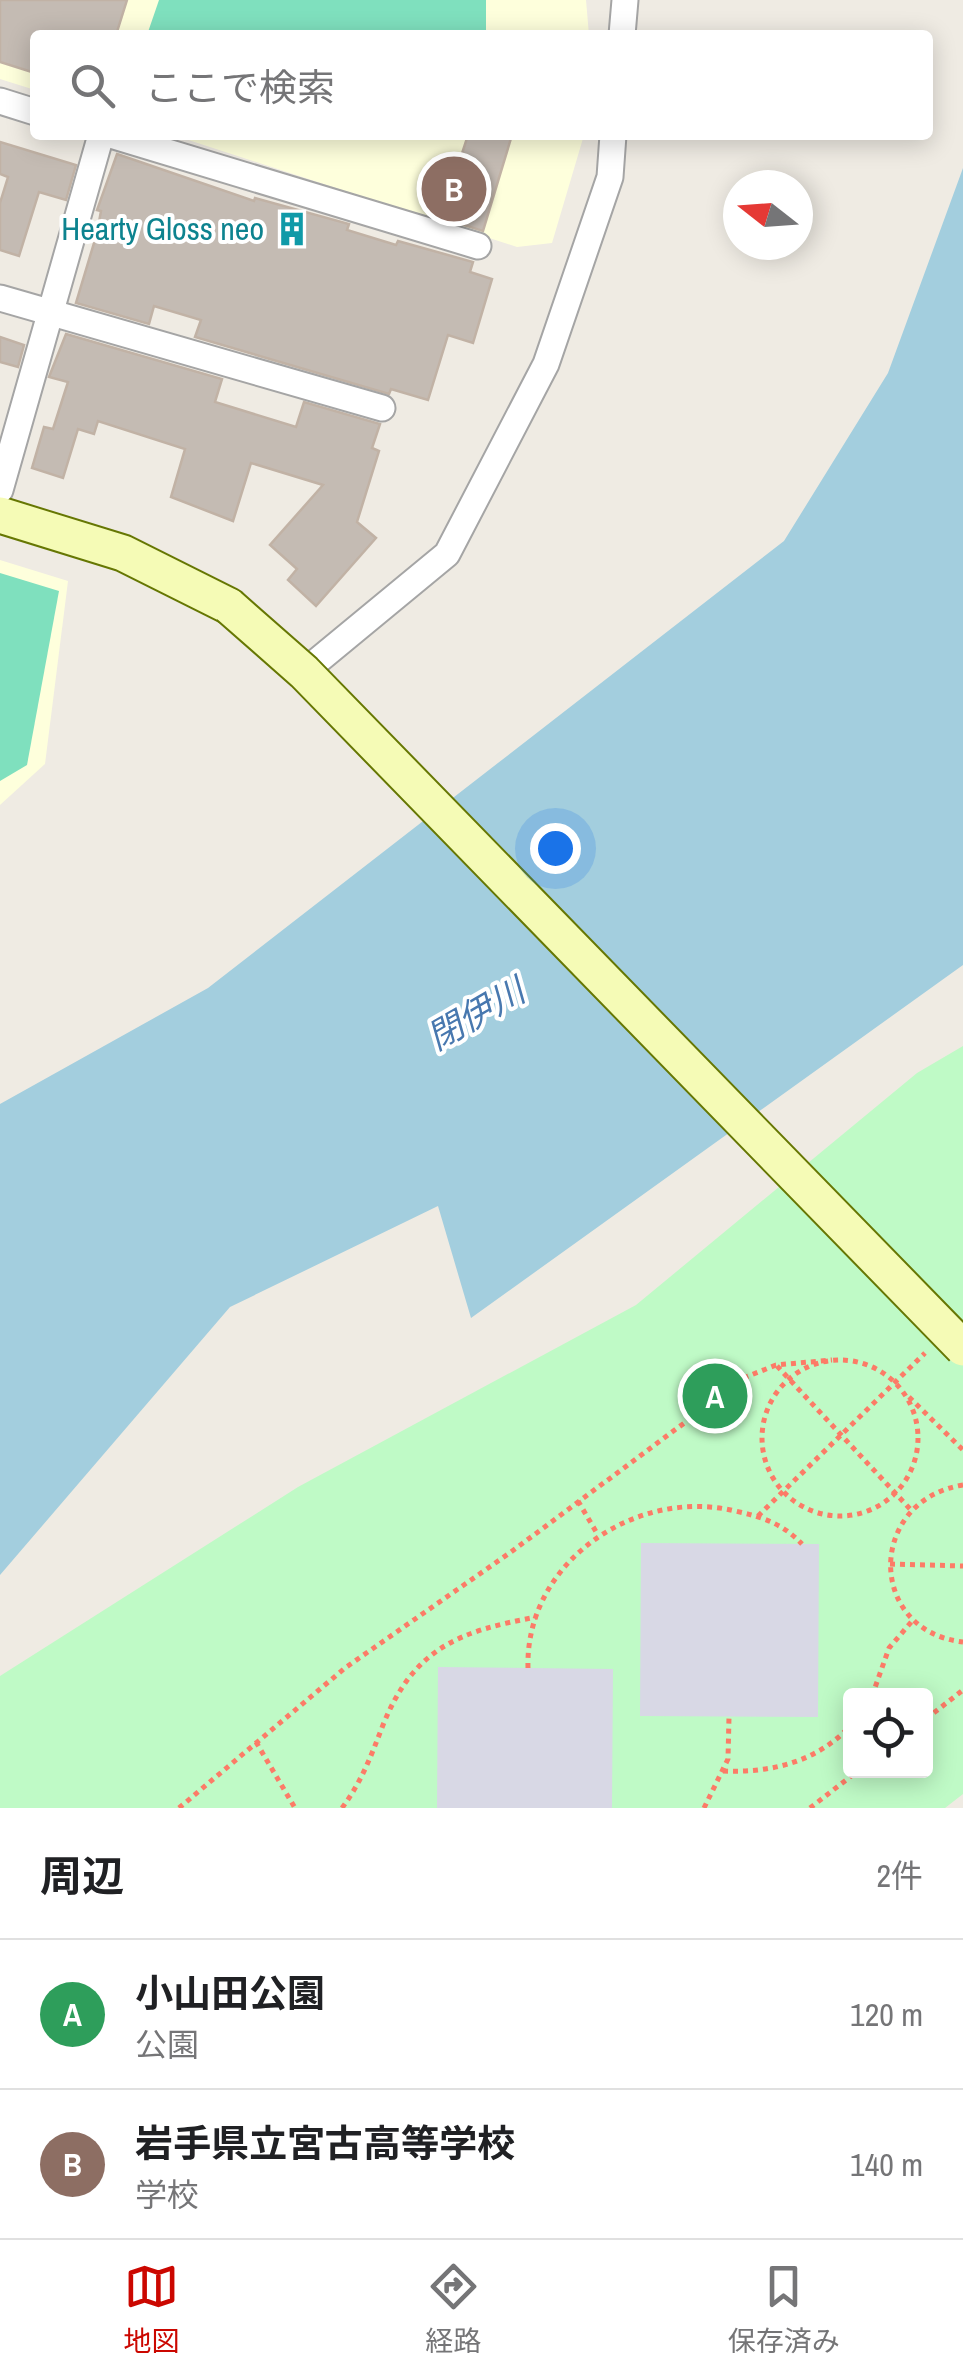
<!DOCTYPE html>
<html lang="ja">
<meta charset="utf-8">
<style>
:root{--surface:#fff;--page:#f6f6f6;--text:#202124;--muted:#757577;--line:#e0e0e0;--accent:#cb0700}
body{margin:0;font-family:"Archivo Narrow","Noto Sans JP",sans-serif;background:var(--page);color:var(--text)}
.controls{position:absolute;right:30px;bottom:30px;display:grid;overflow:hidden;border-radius:10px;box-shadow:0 5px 25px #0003}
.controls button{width:90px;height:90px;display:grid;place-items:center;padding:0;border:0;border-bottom:2px solid var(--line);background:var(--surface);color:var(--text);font:50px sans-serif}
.compass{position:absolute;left:723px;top:170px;width:90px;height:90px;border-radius:50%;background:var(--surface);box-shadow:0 5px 25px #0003;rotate:287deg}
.you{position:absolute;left:555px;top:848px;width:35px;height:35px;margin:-25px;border:8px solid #fff;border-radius:50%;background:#1a73e8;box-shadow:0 0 0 15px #1a73e833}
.badge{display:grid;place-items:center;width:65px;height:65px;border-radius:50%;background:var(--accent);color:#fff;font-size:32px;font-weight:700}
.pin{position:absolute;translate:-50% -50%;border:5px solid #fff;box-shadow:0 2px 10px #0006}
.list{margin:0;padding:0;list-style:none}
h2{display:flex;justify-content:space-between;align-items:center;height:130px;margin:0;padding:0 40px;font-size:42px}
h2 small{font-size:32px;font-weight:400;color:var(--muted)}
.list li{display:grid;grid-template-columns:65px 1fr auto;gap:30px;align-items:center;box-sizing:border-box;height:150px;padding:0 40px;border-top:2px solid var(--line)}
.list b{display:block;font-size:38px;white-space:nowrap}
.list p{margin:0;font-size:32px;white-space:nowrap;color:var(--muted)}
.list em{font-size:32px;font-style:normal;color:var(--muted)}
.icon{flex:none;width:55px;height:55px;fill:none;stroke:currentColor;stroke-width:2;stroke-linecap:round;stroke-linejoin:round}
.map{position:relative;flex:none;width:963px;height:1808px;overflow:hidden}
.search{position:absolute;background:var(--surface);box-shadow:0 5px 25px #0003;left:30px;right:30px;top:30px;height:110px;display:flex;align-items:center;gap:25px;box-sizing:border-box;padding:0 35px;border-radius:10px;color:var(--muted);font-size:38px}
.sheet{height:430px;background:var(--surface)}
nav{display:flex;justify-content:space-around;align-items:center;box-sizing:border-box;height:140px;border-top:2px solid var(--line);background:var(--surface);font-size:28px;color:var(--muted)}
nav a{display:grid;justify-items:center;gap:5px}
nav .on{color:var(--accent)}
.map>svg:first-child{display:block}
.education{fill:#feffdc}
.park{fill:#bffac6;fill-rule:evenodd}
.pitch{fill:#7fe0be}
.plaza{fill:#d8d8e5}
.water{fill:#a3cede}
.building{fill:#c4bbb3;stroke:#c1b2a5;stroke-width:2.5}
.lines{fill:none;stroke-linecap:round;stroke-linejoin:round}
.street-casing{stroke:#a5a5a5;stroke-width:29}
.secondary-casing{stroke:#667703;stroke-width:39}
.path{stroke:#fc7b67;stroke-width:5;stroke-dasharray:5 5;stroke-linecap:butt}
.street{stroke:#fff;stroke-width:25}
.secondary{stroke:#f5fbb6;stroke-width:35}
.secondary-bridge-casing{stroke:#667703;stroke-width:39;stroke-linecap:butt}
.secondary-bridge{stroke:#f5fbb6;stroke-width:35}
.labels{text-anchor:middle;stroke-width:8;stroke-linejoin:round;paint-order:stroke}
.culture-label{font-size:32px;fill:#0d838f;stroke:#fff;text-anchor:end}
.water-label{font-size:35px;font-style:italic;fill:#4878af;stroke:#fff}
</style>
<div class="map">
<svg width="963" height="1808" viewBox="0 0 963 1808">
<rect width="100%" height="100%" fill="#efebe3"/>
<!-- education -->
<g class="education">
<polygon points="0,0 586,0 589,35 35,35 35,90 0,79"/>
<polygon points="173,135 584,135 552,243 517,247"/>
<polygon points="0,560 68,581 45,764 0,805"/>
</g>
<!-- park -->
<path class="park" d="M 963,1046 L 963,1794 L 945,1808 L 0,1808 L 0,1676 L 298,1487 L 636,1305 L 917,1073 ZM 850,1696 L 926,1696 L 926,1770 L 850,1770 Z"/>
<!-- pitch -->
<g class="pitch">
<polygon points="159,0 486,0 486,35 147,35"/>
<polygon points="0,573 59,591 27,765 0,781"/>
</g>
<!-- plaza -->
<g class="plaza">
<polygon points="641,1543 819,1544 818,1717 640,1716"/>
<polygon points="438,1667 613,1669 612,1808 437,1808"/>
</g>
<!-- water -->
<polygon class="water" points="963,168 963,965 471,1318 438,1206 230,1307 0,1575 0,1104 208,988 784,541 888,373"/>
<!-- building -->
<g class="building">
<polygon points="0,0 127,0 116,35 35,35 35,73 0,62"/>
<polygon points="468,135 512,135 483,231 441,218"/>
<polygon points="0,142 76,165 66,200 39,192 19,256 0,250 0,203 8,177 0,174"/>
<polygon points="117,154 254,201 255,198 349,224 347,230 396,245 398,241 473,262 470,272 492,279 473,343 448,335 428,400 391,389 389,394 195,337 201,320 154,306 149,324 76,303 97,233 101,211 97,210"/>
<polygon points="66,334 222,379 215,402 296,427 304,402 380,424 372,448 379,451 357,522 376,538 316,606 288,580 297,569 270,545 323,485 251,463 233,521 171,497 185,449 98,421 94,434 78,429 63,478 32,468 44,427 53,429 68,382 49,377"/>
<polygon points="0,337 24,345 18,367 0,362"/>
</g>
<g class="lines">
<!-- street casing -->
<g class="street-casing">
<g id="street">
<polyline points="622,35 625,0"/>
<polyline points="0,101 35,112"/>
<polyline points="111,135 478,246"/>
<polyline points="0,298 382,408"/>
<polyline points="0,490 101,135"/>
<polyline points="304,672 447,554 546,364 610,177 613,135"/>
</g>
</g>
<!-- secondary casing -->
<g class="secondary-casing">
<polyline id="secondary" points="0,515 123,553 229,606"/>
</g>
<!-- path -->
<g class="path">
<circle cx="840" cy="1438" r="78"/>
<polyline points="777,1366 911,1510"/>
<polyline points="909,1397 963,1450"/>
<path d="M 963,1485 C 867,1500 866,1631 963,1642"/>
<polyline points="578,1501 598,1535"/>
<polyline points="758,1516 925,1353"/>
<polyline points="890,1564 963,1566"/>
<path d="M 528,1668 C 525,1561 637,1487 735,1511 C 763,1517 783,1524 802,1544"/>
<polyline points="872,1696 889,1648 913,1620"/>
<polyline points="926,1719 963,1690"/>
<polyline points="256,1742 295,1808"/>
<path d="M 723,1771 C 771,1773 817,1762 850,1726"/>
<polyline points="179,1808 345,1668 511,1552 746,1377 776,1365 832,1360"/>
<path d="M 342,1808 C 362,1781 371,1756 383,1725 C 414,1648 459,1631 537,1617"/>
<polyline points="704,1808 728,1759 729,1717"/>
<polyline points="810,1808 859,1770"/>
</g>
<!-- street -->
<use href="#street" class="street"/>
<!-- secondary -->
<use href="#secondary" class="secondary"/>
<!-- secondary-bridge casing -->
<g class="secondary-bridge-casing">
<polyline id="secondary-bridge" points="229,606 304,672 963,1348"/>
</g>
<!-- secondary-bridge -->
<use href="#secondary-bridge" class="secondary-bridge"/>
</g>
<!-- icons -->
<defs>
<g id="building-bare" transform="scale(2.7)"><path d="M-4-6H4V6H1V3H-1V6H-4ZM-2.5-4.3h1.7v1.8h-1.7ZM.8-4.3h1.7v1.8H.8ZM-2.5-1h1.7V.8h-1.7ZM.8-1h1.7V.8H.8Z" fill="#0f9aa8" stroke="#fff" stroke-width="2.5" paint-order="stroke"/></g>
</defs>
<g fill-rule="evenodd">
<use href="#building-bare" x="292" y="229"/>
</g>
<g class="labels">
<!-- culture labels -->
<g class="culture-label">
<text x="264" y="240">Hearty Gloss neo</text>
</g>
<!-- water labels -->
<g class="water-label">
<text transform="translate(476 1014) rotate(-30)" y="12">閉伊川</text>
</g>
</g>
</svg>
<div class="controls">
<button><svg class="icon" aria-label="locate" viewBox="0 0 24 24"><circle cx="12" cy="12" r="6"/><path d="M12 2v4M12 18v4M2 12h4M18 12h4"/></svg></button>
</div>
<svg class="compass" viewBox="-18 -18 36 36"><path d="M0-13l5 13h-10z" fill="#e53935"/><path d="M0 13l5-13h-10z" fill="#757577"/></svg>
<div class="you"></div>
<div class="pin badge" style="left:715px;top:1396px;background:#2e9e5b">A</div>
<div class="pin badge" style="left:454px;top:189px;background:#8d6e63">B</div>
<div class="search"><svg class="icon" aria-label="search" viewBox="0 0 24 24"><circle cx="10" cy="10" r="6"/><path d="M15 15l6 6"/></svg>ここで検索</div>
</div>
<section class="sheet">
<h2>周辺<small>2件</small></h2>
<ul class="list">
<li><span class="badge" style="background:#2e9e5b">A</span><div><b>小山田公園</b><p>公園</p></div><em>120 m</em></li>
<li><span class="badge" style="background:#8d6e63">B</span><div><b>岩手県立宮古高等学校</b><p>学校</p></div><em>140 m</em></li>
</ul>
</section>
<nav>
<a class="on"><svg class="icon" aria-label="map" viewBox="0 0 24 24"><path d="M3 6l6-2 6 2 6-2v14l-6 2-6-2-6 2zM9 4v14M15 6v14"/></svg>地図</a>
<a><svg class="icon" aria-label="directions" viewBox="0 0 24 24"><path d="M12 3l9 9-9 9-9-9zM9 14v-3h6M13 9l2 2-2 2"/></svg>経路</a>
<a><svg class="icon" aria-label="saved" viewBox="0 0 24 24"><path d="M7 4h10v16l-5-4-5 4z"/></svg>保存済み</a>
</nav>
